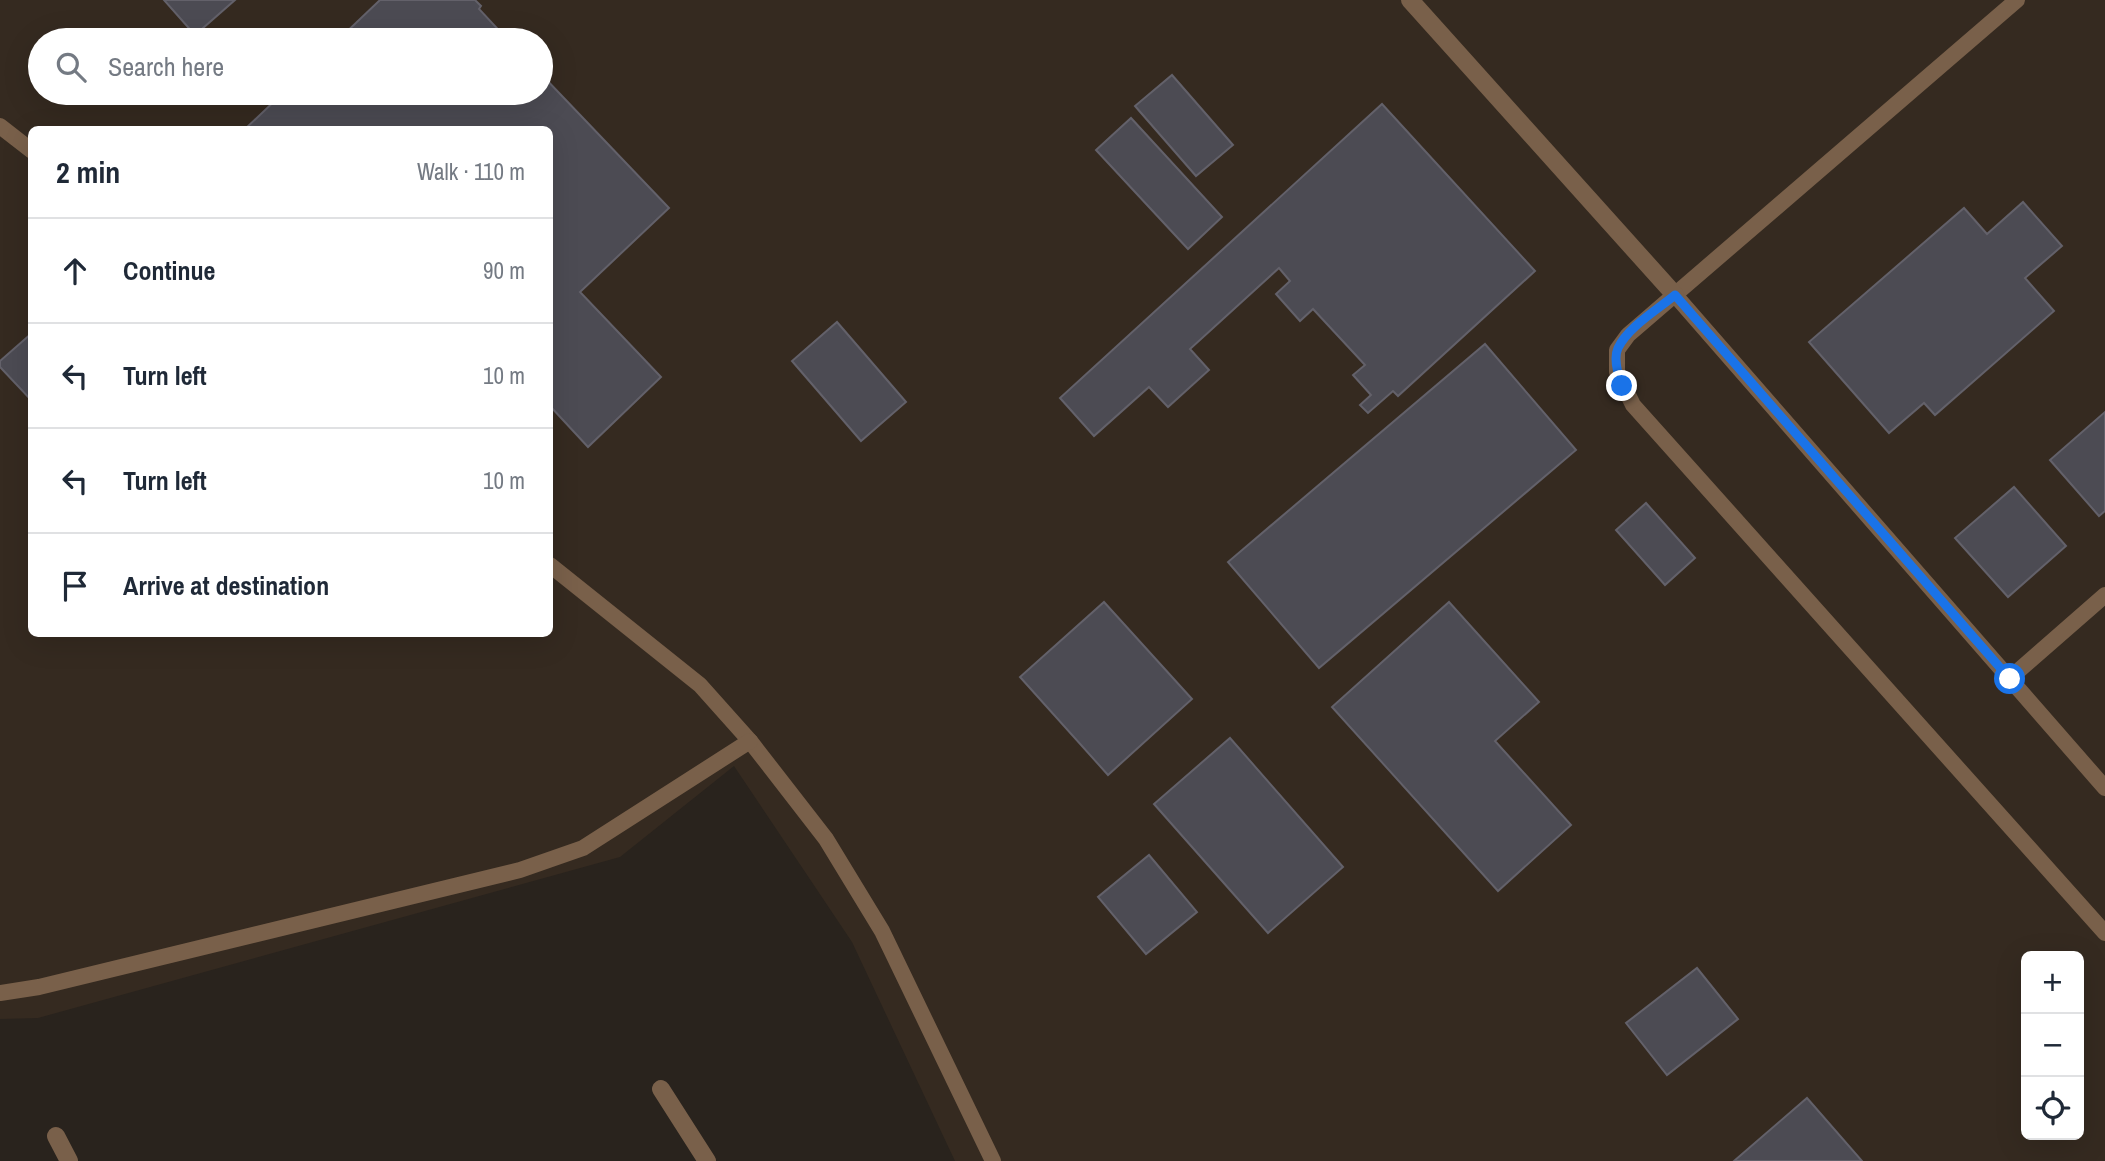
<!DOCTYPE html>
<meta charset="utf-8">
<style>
:root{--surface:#fff;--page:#f6f6f7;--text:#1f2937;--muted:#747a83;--line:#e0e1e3}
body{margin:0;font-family:"Archivo Narrow",sans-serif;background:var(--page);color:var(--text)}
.controls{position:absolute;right:21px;bottom:21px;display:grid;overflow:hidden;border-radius:10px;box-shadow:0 7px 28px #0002}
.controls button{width:63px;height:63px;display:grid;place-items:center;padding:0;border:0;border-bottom:2px solid var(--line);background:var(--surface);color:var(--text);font:35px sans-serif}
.stop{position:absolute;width:21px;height:21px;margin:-16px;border:5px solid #1a73e8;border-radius:50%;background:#fff}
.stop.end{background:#1a73e8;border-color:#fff;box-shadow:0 2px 7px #0008}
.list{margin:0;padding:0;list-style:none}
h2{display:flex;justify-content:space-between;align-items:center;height:91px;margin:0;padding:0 28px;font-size:30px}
h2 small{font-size:23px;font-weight:400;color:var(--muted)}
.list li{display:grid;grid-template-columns:46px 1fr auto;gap:21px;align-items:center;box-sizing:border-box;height:105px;padding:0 28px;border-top:2px solid var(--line)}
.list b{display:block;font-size:26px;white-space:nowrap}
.list em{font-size:23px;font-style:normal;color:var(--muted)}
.icon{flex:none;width:38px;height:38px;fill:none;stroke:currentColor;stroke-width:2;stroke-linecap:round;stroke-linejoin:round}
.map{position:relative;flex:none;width:2105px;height:1161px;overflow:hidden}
.search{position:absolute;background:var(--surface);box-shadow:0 7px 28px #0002;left:28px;top:28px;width:525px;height:77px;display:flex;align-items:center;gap:18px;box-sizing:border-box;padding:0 24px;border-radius:38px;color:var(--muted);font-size:26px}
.panel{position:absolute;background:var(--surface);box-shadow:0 7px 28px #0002;left:28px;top:126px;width:525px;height:511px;border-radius:10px}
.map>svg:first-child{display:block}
.built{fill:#352a20;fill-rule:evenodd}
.building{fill:#4c4b53;stroke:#63616a;stroke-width:2}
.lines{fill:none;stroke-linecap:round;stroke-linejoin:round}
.lane{stroke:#79604a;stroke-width:16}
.street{stroke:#79604a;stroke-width:18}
.route{stroke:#1a73e8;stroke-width:9}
</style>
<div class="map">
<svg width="2105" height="1161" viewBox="0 0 2105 1161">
<rect width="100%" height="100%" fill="#29231d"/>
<!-- built -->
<path class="built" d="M 0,0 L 2105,0 L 2105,1161 L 955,1161 L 852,942 L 734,766 L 620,857 L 38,1018 L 0,1019 ZM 40,40 L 541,40 L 541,93 L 40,93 ZM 32,130 L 550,130 L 550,634 L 32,634 ZM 2026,956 L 2079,956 L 2079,1135 L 2026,1135 Z"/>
<!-- building -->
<g class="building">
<polygon points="164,0 235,0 195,35"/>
<polygon points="380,0 475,0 481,6 479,9 508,40 338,40"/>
<polygon points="541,74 669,208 580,292 661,377 588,447 550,406 550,130 244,130 283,93 541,93"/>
<polygon points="1172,75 1233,145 1196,176 1135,106"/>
<polygon points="1382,104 1535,271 1398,396 1393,391 1368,413 1360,405 1371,395 1353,375 1365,365 1313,309 1300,321 1276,294 1290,281 1279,268 1190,349 1209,370 1168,407 1149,387 1094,436 1060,398"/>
<polygon points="1131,118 1222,217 1188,249 1096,150"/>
<polygon points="2023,202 2062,246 2025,278 2054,311 1935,415 1924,403 1889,433 1809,342 1964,208 1987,234"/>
<polygon points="837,322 906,402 861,441 792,361"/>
<polygon points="32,333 32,401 0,367 0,361"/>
<polygon points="1485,344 1576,450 1319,668 1228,562"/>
<polygon points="2105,412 2105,511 2099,516 2050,460"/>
<polygon points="2014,487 2066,546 2008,597 1955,538"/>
<polygon points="1646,503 1695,558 1665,585 1616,530"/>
<polygon points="1104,602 1192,699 1108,775 1020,677"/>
<polygon points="1449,602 1539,702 1495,741 1571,825 1498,891 1332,707"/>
<polygon points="1230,738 1343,867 1268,933 1154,804"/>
<polygon points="1149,855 1197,912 1146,954 1098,897"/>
<polygon points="1697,968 1738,1019 1667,1075 1626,1023"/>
<polygon points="1807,1098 1862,1161 1734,1161"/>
</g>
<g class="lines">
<!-- lane -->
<g class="lane">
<polyline points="2017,0 1628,335 1617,350 1617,372 1633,405 2105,933"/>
<polyline points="0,126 32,151"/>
<polyline points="1675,295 2105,788"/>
<polyline points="550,565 700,685 750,741 826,839 882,931 993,1161"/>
<polyline points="2009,679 2105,595"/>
<polyline points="0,993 39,987 520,870 583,848 750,741"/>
</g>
<!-- street -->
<g class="street">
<polyline points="1410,0 1675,295"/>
<polyline points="661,1089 707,1161"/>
<polyline points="56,1136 69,1161"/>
</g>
</g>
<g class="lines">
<!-- route -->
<path class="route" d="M 1622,386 C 1618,375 1613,359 1618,348 C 1628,327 1657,310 1675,295 L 2010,679"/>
</g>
</svg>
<div class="controls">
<button>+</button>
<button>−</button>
<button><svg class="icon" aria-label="locate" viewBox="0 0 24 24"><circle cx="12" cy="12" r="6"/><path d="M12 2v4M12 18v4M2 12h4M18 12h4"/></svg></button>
</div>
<div class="stop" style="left:2010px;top:679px"></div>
<div class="stop end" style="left:1622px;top:386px"></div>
<div class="search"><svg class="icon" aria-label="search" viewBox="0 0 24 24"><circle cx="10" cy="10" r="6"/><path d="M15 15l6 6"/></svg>Search here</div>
<section class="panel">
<h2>2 min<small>Walk · 110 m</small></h2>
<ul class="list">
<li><svg class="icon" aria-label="ahead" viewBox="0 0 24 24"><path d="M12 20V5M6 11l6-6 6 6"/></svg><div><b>Continue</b></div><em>90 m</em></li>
<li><svg class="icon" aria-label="left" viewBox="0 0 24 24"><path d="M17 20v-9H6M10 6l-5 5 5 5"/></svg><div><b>Turn left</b></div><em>10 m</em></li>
<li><svg class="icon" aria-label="left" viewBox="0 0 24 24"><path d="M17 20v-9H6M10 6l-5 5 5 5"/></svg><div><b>Turn left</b></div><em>10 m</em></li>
<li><svg class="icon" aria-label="arrive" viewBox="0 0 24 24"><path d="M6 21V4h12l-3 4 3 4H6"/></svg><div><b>Arrive at destination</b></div></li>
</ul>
</section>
</div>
